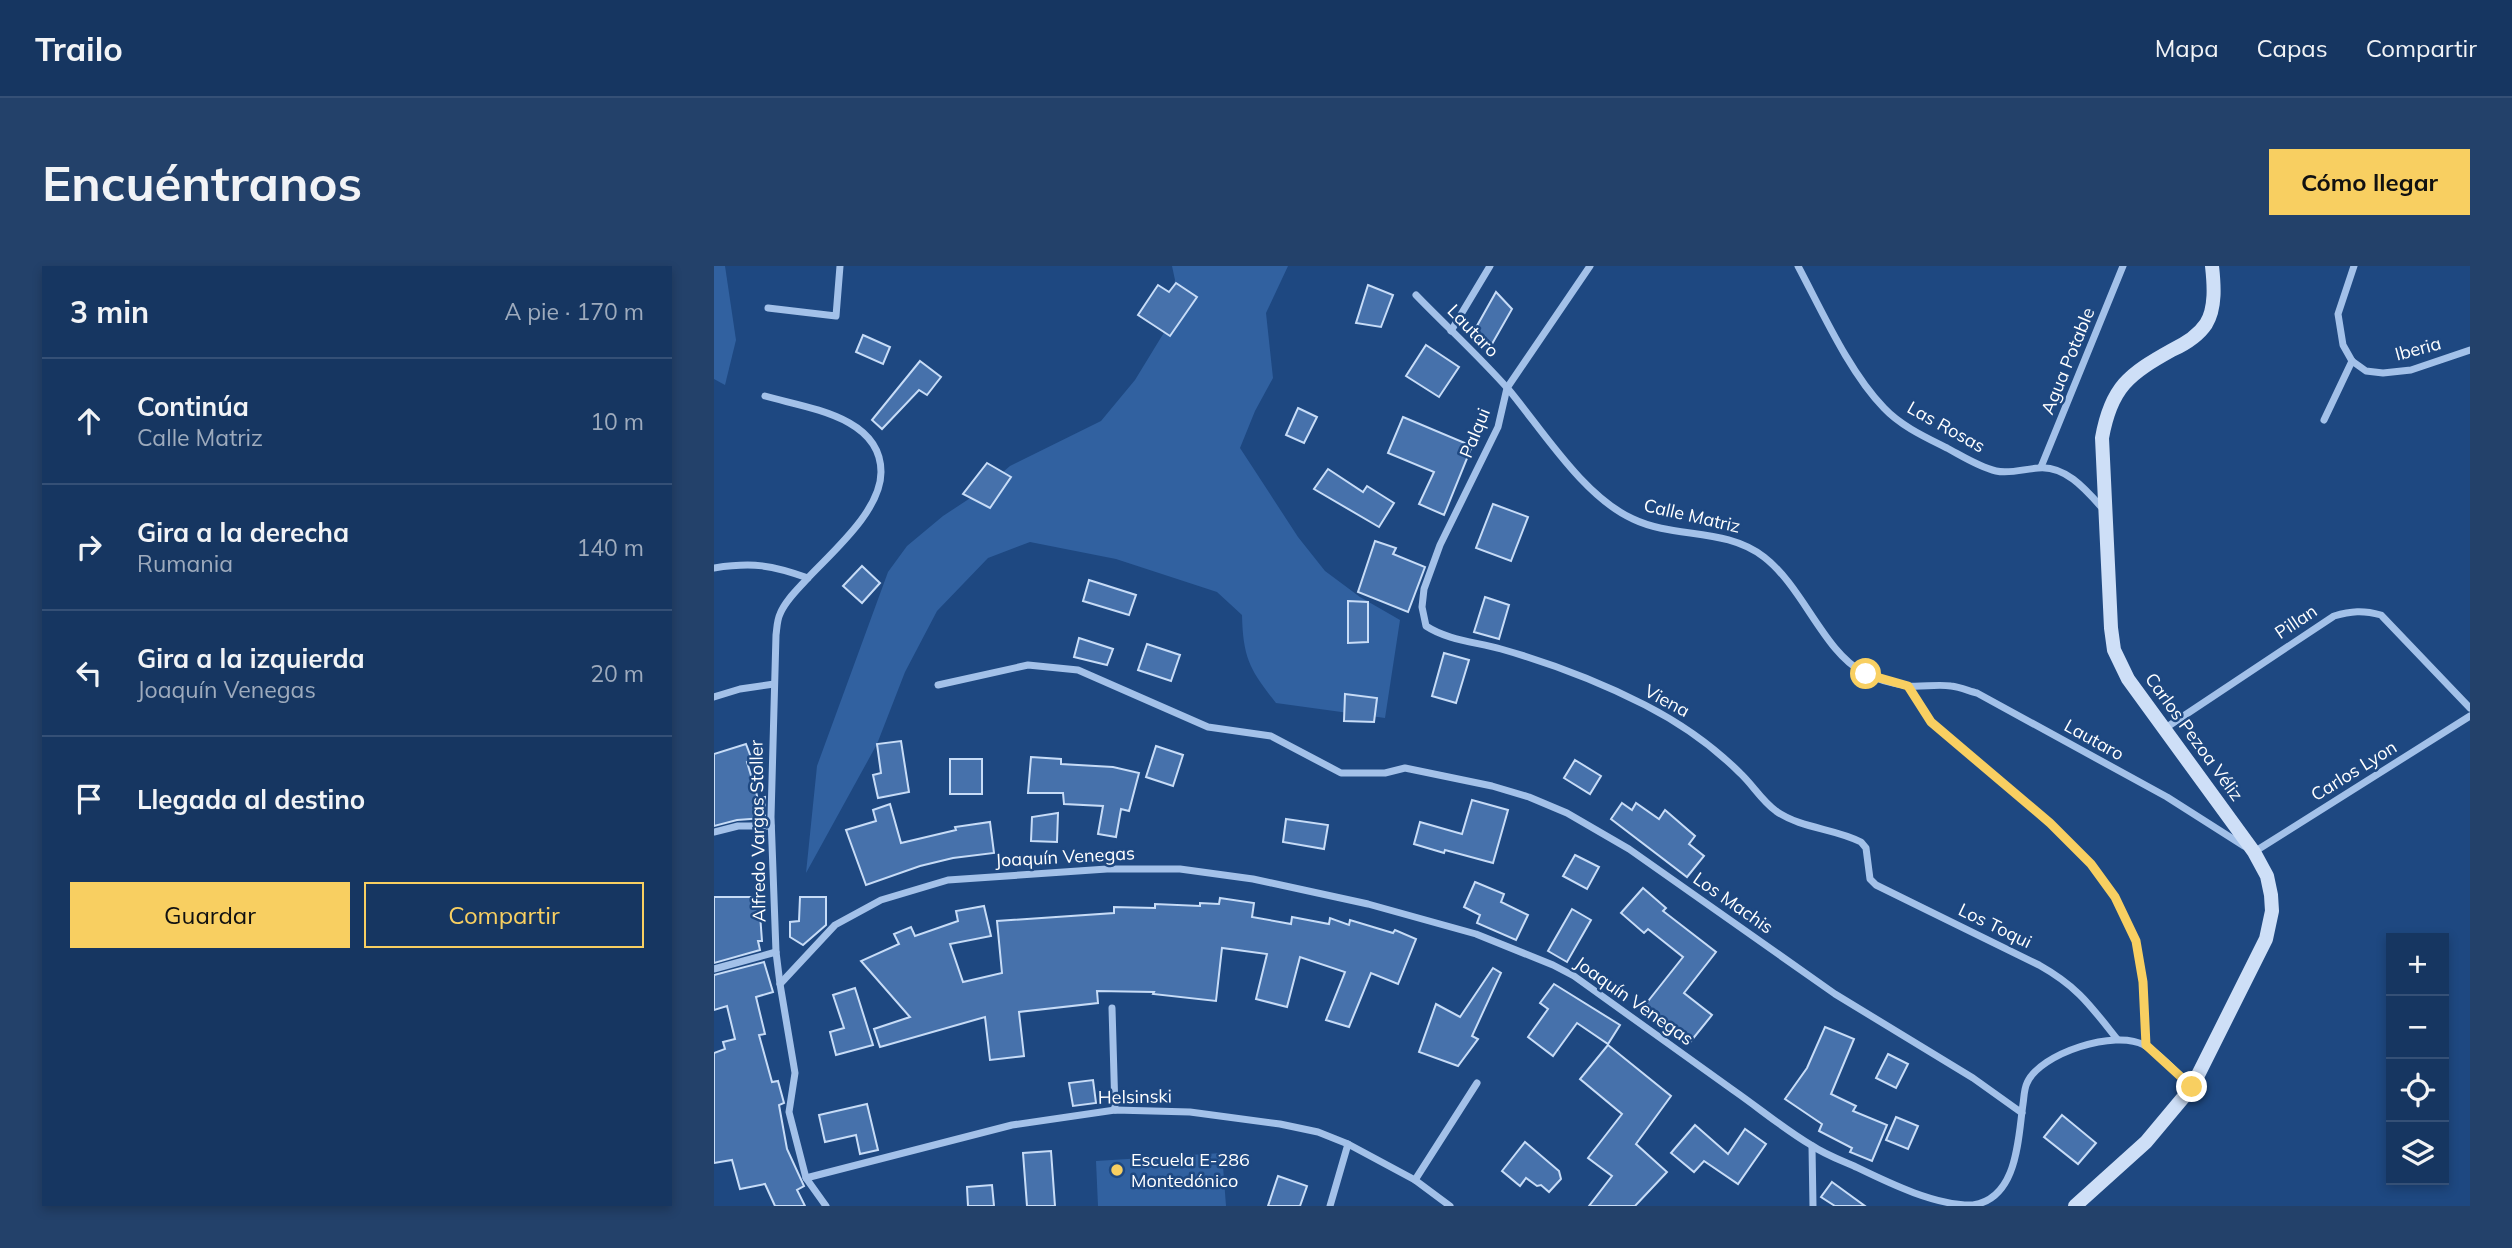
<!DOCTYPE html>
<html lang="es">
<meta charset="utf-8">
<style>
:root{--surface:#163661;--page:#23416a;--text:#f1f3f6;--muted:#9eabbd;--line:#355076;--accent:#f8cf61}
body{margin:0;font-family:Mulish,sans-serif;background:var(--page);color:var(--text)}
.controls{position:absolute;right:21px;bottom:21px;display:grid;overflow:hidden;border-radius:0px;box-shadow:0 4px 10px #0003}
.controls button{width:63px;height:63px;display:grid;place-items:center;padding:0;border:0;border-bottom:2px solid var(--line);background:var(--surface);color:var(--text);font:35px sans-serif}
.stop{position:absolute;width:21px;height:21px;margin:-16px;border:5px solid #f8cf61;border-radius:50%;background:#fff}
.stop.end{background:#f8cf61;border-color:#fff;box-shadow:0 2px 7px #0008}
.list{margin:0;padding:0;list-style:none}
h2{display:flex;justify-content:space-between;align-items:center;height:91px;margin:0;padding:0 28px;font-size:30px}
h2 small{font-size:23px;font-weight:400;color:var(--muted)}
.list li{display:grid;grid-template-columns:46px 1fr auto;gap:21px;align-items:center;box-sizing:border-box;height:126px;padding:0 28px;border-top:2px solid var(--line)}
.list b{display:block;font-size:26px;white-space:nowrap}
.list p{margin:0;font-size:23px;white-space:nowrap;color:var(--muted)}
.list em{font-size:23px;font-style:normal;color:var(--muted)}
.actions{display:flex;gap:14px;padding:21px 28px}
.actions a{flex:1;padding:16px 0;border:2px solid var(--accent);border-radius:0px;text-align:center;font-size:24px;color:var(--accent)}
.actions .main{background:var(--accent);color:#111}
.icon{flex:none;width:38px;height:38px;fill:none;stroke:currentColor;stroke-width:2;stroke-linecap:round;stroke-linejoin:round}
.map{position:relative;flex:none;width:1756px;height:940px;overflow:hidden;border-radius:0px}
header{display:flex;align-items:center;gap:42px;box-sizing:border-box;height:98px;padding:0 35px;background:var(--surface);border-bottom:2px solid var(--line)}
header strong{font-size:33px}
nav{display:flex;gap:38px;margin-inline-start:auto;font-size:24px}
.intro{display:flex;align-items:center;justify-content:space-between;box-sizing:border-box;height:168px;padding:0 42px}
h1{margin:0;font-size:49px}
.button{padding:18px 32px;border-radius:0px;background:var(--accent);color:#111;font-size:24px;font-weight:700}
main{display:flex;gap:42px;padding:0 42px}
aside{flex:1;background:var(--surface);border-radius:0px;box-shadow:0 4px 10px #0003}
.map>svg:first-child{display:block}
.green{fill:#3161a0}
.building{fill:#4671ab;stroke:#c7dcf7;stroke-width:2}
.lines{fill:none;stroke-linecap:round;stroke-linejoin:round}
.street{stroke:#a3c1e9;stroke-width:7}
.secondary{stroke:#cedff7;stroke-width:14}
.route{stroke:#f8cf61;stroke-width:9}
.poi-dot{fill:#f8cf61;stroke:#1e4881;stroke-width:2.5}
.labels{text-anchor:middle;stroke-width:5;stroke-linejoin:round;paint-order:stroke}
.street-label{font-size:18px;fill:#fff;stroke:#1e4881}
.poi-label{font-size:18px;fill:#fff;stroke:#1e4881;text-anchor:start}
</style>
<header>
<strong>Trailo</strong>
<nav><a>Mapa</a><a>Capas</a><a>Compartir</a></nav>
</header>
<div class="intro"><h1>Encuéntranos</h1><a class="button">Cómo llegar</a></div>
<main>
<aside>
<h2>3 min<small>A pie · 170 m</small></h2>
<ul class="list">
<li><svg class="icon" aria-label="ahead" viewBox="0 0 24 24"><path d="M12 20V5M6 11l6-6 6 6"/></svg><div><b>Continúa</b><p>Calle Matriz</p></div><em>10 m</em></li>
<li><svg class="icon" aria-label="right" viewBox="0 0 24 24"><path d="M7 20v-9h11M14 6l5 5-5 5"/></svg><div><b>Gira a la derecha</b><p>Rumania</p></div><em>140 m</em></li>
<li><svg class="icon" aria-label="left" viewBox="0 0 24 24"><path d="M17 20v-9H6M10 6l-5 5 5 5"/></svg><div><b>Gira a la izquierda</b><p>Joaquín Venegas</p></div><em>20 m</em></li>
<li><svg class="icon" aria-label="arrive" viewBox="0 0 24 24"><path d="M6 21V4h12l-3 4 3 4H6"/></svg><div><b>Llegada al destino</b></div></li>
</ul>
<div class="actions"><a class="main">Guardar</a><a>Compartir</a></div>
</aside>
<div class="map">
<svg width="1756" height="940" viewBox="0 0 1756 940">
<rect width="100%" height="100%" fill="#1e4881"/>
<!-- green -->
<g class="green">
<polygon points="0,0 11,0 22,74 11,119 0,113"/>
<path d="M 458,0 L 574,0 L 552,47 L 559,112 L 541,145 L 526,182 L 584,271 L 611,305 L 646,331 L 686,354 L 671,452 L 562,437 C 536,404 529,392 528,349 L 503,326 L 402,293 L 316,276 L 274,292 L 223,345 L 191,406 L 163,478 L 92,607 L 103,500 L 174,306 L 193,280 L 229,250 L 267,225 L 296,200 L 387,155 L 421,114 L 454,60 L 461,14 Z"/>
<polygon points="508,887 512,940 384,940 382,895"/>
</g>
<!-- building -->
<g class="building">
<polygon points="462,17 483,31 456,70 424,49 444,19 455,26"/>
<polygon points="654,19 679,29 667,61 642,57"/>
<polygon points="782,26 798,43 774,85 759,67"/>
<polygon points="149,69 176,81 169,98 142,86"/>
<polygon points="712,79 745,101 725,131 692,110"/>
<polygon points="206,95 227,111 213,129 205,124 168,163 158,154"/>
<polygon points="584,142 603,151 590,177 572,169"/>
<polygon points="689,151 758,180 730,249 705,238 720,206 674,187"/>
<polygon points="273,197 297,211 276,242 249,228"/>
<polygon points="614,203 649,226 653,220 680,237 665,261 600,223"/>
<polygon points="779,238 814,251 797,295 762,282"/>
<polygon points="661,275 682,282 679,288 711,301 694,346 644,326"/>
<polygon points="148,300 166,317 148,337 129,320"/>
<polygon points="375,314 422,329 415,349 369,335"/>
<polygon points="771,331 795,339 785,373 760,366"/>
<polygon points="634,335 654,336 654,376 634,377"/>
<polygon points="365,372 399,383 393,399 360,391"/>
<polygon points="433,378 466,389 457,415 424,404"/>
<polygon points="730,387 755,394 742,437 718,430"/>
<polygon points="631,428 663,432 660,456 630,455"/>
<polygon points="187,475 195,526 164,532 159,509 167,507 163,478"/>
<polygon points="32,478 38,494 33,496 44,533 51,531 51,552 23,554 0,560 0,488"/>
<polygon points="442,480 469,489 459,520 432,511"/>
<polygon points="317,491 347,493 347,498 399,501 425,507 415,545 407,543 402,571 384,568 389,540 350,538 349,527 314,527"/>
<rect x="236" y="493" width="32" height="35"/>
<polygon points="861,494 887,510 876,528 850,512"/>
<polygon points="758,534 794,544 779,597 731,584 730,587 700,578 706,556 748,568"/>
<polygon points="908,537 918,544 922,537 945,553 951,544 981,570 975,578 990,590 973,611 897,553"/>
<polygon points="176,538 187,577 242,564 241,561 276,556 280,587 239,592 206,600 152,619 132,564 162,555 159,544"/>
<polygon points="344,547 343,576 317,575 318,551"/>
<polygon points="572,553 614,559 610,583 569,576"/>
<polygon points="861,589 885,601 873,623 849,610"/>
<polygon points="761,616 790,628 787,636 814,649 802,674 763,657 766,649 750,641"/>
<polygon points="929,622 952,642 949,645 1002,686 970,727 998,749 977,775 931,739 969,691 934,663 930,667 907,647"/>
<polygon points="0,631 39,631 40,636 45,635 48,675 44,675 46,684 0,697"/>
<polygon points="86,631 112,631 112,659 89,679 76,671 76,656 85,655"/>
<polygon points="506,632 540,637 538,651 577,658 578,651 615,658 616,652 635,659 636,654 679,667 681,664 702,673 684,718 657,707 635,761 612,754 631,706 586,691 573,741 542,733 553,688 508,682 502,735 439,728 440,726 383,725 384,737 305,746 310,790 276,794 271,751 166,781 160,763 196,751 147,695 185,678 180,668 197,661 201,670 244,655 242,645 270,640 277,670 236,678 249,716 288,707 283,655 400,647 400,641 441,642 441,638 486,640 486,637 505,638"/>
<polygon points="858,643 877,654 853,696 834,685"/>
<polygon points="50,696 59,726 42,731 51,768 45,769 58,816 64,815 70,837 65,839 73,883 90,920 83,924 91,940 61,940 51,918 26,923 18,894 0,897 0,787 11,783 9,776 21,773 13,740 0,744 0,709"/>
<polygon points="779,702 787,707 758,770 764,773 744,800 705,786 722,738 746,751"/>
<polygon points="840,718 906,759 894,778 863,757 839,790 814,771 834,743 826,737"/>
<polygon points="141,722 159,779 122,789 116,766 130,762 119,729"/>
<polygon points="1111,761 1140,773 1117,828 1142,840 1139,845 1173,859 1158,895 1136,886 1138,882 1105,865 1108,858 1071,833 1093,802"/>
<polygon points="894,779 957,830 922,878 953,906 921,940 875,940 898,910 874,892 908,848 866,813"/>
<polygon points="1174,788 1194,798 1182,822 1162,812"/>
<polygon points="379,814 382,837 359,840 355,817"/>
<polygon points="153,838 164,884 146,888 142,869 111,876 105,849"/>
<polygon points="1348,849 1382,877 1364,898 1330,871"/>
<polygon points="1182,851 1204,860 1194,883 1172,874"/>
<polygon points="981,859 1014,888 1031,863 1052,878 1024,918 990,895 980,906 957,887"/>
<polygon points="811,876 845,905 847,913 835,926 827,919 823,920 812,912 806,920 788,905"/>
<polygon points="337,885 341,940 313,940 309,887"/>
<polygon points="564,910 593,920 586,940 554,940"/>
<polygon points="1118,916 1151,940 1121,940 1107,931"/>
<polygon points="278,919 280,940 254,940 253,921"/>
</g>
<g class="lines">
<!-- street -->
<g class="street">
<path d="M 876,0 L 793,122 L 784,161 L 726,279 L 710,323 L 708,341 L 712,360 C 733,374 762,376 787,383 C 836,397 886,416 931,439 C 966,457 998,479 1026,507 C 1039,519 1047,534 1062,545 C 1088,563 1120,562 1147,576 L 1152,582 L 1156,613 L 1162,619 L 1325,699 C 1364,721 1376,739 1403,773"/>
<path d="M 1084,0 C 1108,45 1135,106 1170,142 C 1187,160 1211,171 1233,182 C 1248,190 1265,201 1282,205 C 1296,208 1310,203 1324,202 C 1352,199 1373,225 1390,244"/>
<polyline points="1640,0 1624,48 1629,79 1638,95 1652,105 1669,107 1697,104 1756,84"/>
<path d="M 702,29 C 733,61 766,91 795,124 C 829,165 870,231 919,253 C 961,273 1011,261 1050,291 C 1089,321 1110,386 1149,406 C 1161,413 1181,418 1195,420 C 1209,421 1223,418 1237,420 C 1246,421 1255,425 1263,427 L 1453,531 L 1530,580"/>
<polyline points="54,42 122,50 126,0"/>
<polyline points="737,65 776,0"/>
<path d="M 51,130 C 92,142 167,150 167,206 C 167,245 118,286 92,314 C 83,324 71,335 66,348 C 63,354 63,362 62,369 L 57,551 L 62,686 L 66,718 L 81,807 L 75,846 L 92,912 L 112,940"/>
<polyline points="1610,154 1638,95"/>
<polyline points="1327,201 1409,0"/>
<path d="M 0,302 C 39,296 58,299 94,312"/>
<polyline points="224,419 314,399 364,404 494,461 557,470 627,507 671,507 691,502 778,520 815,531 853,547 915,583 1121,728 1259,812 1308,847"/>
<polyline points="1194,420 1217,456 1336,557 1377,598 1401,631 1422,675 1429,716 1432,779"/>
<polyline points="0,431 26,423 60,418"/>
<path d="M 1450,463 L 1620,350 C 1637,345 1649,344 1667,349 L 1756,442"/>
<polyline points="0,566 24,560 57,560"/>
<polyline points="1540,586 1756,450"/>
<polyline points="0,703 62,686"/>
<path d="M 66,718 L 121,659 L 167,634 L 234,614 L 393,603 L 466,603 L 539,613 L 654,638 L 762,668 L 839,699 L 860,710 C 913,748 966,786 1019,824 C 1045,842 1070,863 1097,879 C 1110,888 1126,894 1140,900 C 1173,916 1221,940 1259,939 C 1304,932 1304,872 1309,838 C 1310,832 1310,823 1313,817 C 1326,787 1402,763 1430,779 C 1446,787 1464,809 1478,821"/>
<polyline points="398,742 401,844"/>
<polyline points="1098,881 1099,940"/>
<polyline points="92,912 298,859 401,844 476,846 566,858 604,866 634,878 701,914 736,940"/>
<polyline points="701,914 763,817"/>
<polyline points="616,940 634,878"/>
</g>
<!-- secondary -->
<path class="secondary" d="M 1361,940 L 1432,876 L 1478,821 L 1552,673 L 1558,645 L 1557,629 L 1553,610 L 1540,586 L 1414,413 L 1400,384 L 1397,362 L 1388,172 C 1397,121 1415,108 1458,84 C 1471,78 1484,70 1492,58 C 1502,42 1500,18 1498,0"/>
</g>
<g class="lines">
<!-- route -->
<polyline class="route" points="1152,408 1194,420 1217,456 1336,557 1377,598 1401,631 1422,675 1429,716 1432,779 1478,821"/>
</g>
<!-- markers -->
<circle class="poi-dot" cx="403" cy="904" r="7"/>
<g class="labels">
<!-- street labels -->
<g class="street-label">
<text transform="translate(759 65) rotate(46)" y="6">Lautaro</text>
<text transform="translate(1704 83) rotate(-15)" y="6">Iberia</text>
<text transform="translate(1354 95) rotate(-68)" y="6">Agua Potable</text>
<text transform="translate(1232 161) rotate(29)" y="6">Las Rosas</text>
<text transform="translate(761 167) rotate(-68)" y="6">Palqui</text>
<text transform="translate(978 250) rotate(13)" y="6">Calle Matriz</text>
<text transform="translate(1582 356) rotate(-34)" y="6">Pillan</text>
<text transform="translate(953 435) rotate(28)" y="6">Viena</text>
<text transform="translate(1480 471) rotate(54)" y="6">Carlos Pezoa Véliz</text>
<text transform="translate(1380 474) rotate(29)" y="6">Lautaro</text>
<text transform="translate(1640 505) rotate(-32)" y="6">Carlos Lyon</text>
<text transform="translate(44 565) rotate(-91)" y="6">Alfredo Vargas Stoller</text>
<text transform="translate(351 591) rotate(-3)" y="6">Joaquín Venegas</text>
<text transform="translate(1019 637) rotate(35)" y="6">Los Machis</text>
<text transform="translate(1281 660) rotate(26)" y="6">Los Toqui</text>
<text transform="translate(920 735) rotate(35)" y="6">Joaquín Venegas</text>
<text transform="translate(421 831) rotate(-1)" y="6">Helsinski</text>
</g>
<!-- poi labels -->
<g class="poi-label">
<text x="417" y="900">Escuela E-286<tspan x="417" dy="21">Montedónico</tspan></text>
</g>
</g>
</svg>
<div class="controls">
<button>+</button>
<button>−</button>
<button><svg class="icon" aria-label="locate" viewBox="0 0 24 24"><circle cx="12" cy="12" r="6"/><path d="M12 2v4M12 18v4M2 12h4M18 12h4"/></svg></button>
<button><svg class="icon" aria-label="layers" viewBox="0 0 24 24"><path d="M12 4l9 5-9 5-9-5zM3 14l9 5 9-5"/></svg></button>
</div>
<div class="stop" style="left:1152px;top:408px"></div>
<div class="stop end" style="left:1478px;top:821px"></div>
</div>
</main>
